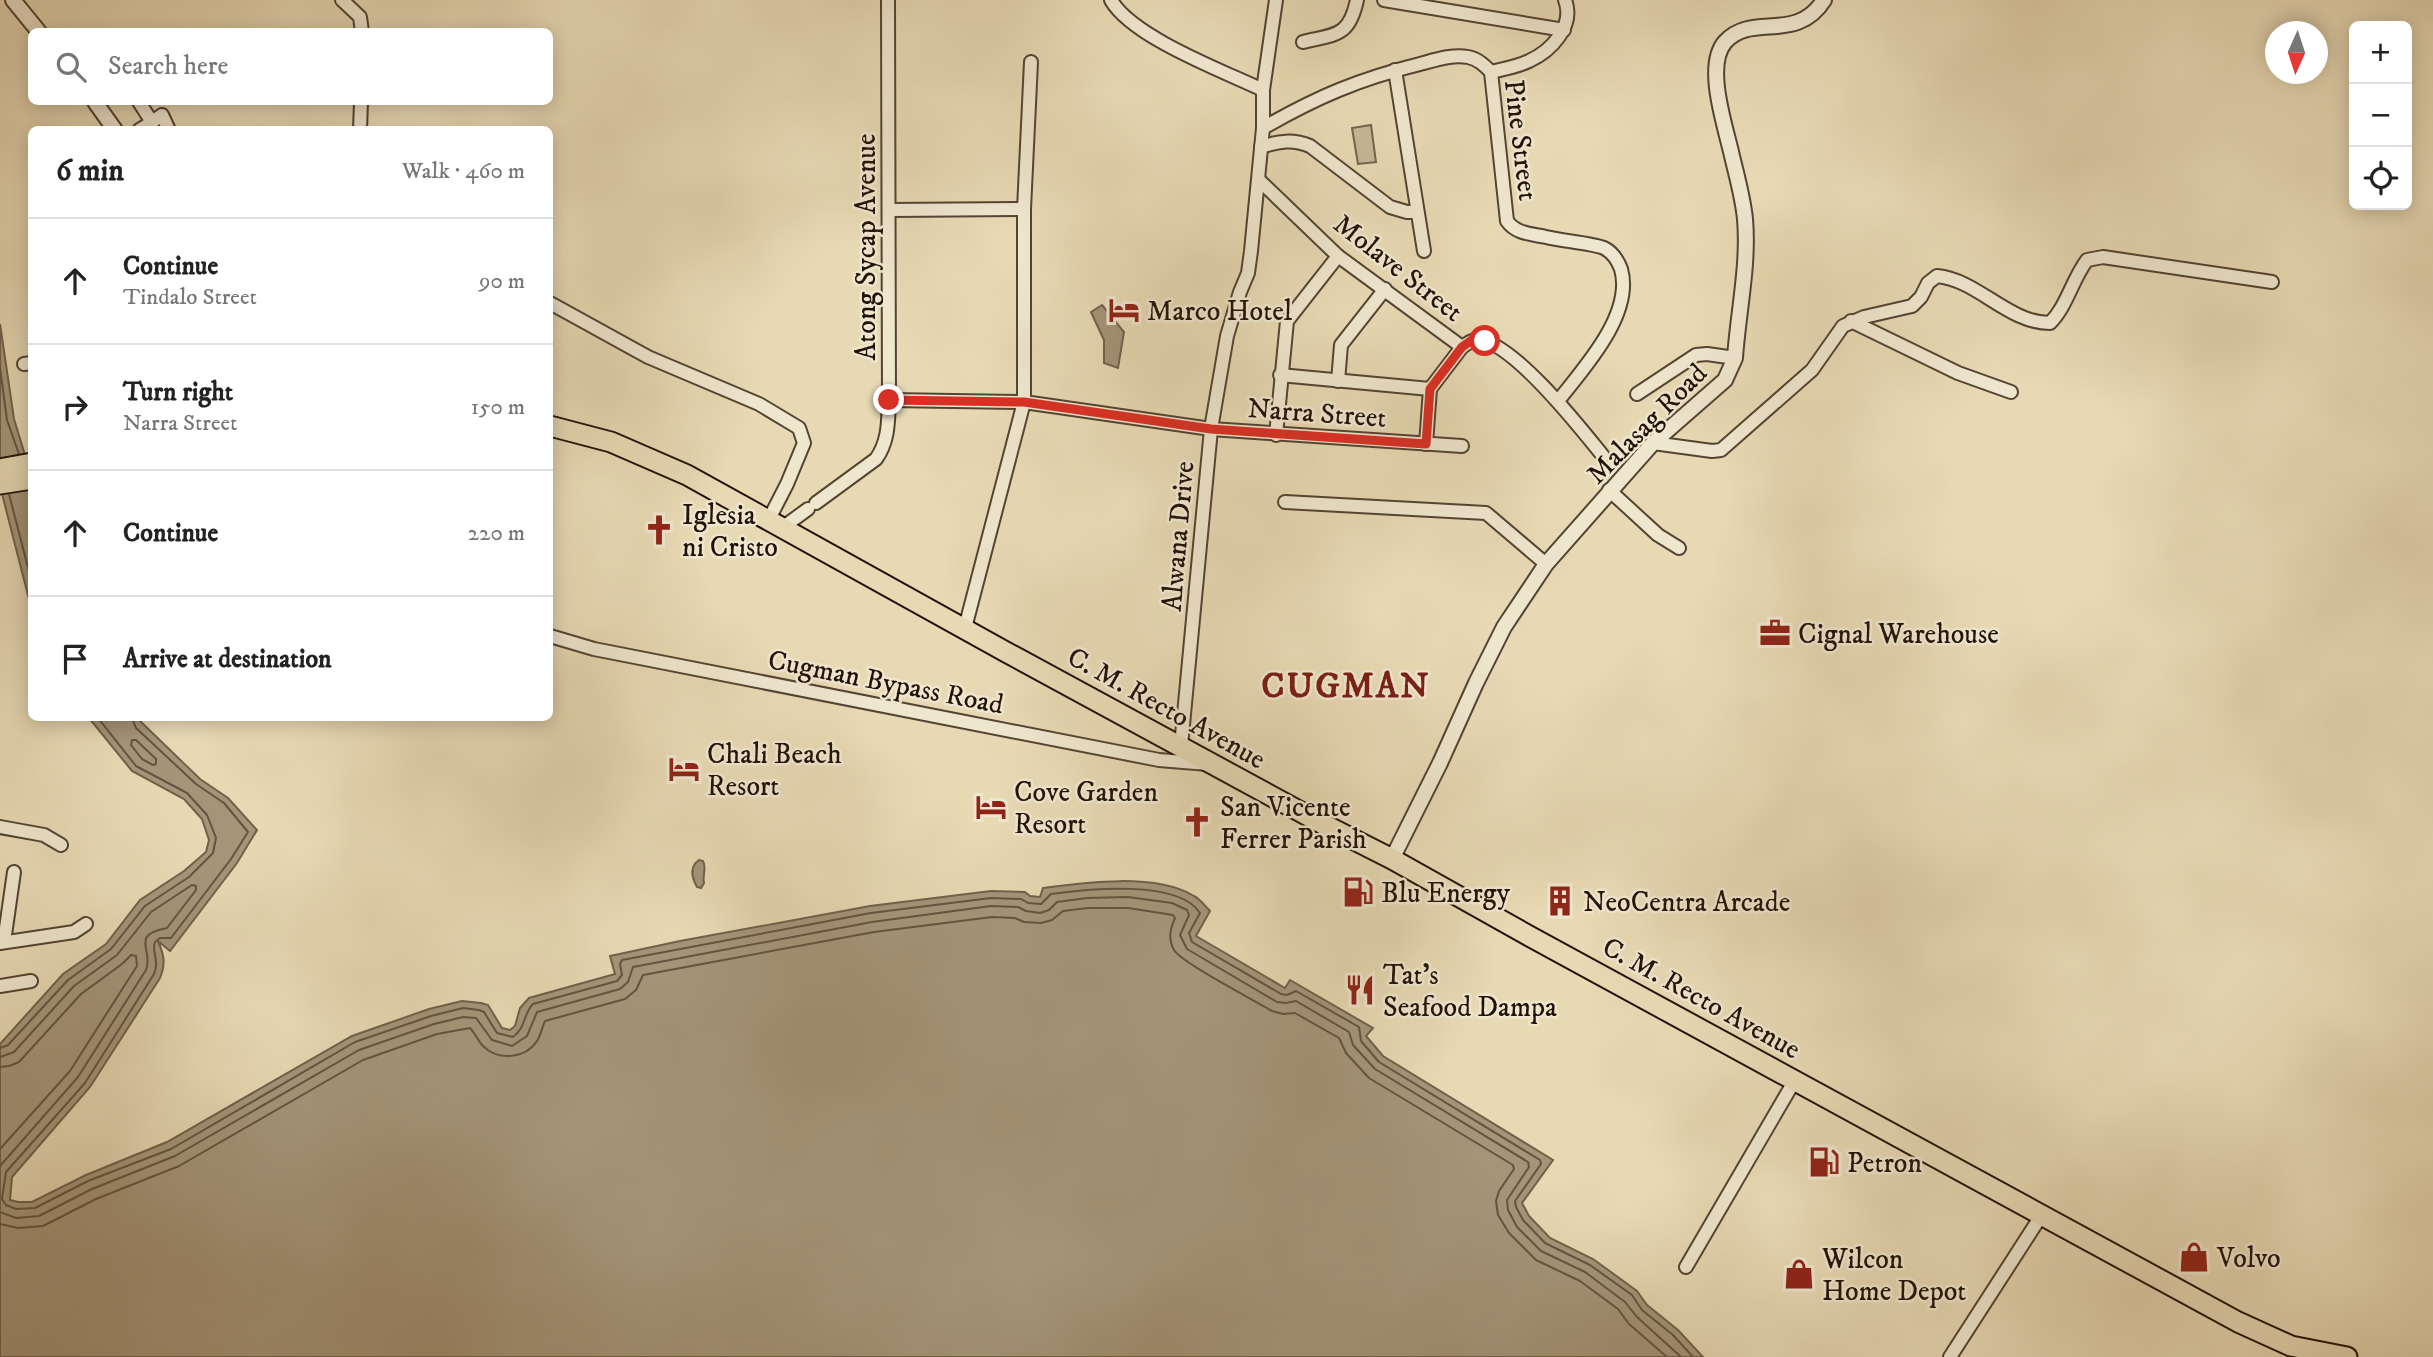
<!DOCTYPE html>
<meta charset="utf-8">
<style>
:root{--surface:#fff;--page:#f2f2f2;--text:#222;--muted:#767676;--line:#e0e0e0}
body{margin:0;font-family:"IM FELL DW Pica",serif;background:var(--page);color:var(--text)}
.controls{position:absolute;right:21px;top:21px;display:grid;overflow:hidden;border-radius:10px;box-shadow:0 4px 18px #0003}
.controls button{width:63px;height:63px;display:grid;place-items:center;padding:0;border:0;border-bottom:2px solid var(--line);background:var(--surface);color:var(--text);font:35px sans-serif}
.compass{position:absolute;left:2265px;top:21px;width:63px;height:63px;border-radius:50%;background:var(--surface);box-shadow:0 4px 18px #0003;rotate:183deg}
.stop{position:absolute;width:21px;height:21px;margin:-16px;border:5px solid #d93025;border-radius:50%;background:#fff}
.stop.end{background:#d93025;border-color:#fff;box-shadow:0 2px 7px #0008}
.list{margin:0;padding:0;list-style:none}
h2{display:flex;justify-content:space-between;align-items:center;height:91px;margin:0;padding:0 28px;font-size:30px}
h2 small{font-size:23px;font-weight:400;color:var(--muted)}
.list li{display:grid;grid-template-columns:46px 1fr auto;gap:21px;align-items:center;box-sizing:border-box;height:126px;padding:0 28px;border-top:2px solid var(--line)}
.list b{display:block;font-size:26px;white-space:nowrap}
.list p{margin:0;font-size:23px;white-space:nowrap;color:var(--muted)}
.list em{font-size:23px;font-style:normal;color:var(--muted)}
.icon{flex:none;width:38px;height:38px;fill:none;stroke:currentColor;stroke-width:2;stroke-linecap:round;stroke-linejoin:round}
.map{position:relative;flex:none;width:2433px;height:1357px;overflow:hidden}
.search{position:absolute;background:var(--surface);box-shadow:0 4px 18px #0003;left:28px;top:28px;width:525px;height:77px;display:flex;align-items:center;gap:18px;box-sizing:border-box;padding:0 24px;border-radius:10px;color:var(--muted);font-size:26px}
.panel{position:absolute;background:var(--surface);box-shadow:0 4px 18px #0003;left:28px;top:126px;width:525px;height:595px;border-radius:10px}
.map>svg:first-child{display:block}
.green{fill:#c6b796;stroke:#74644e;stroke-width:2}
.water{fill:#a49579;stroke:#70614b;stroke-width:2}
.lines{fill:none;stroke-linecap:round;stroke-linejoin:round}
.shore{stroke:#635440;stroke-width:2}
.minor-casing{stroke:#534432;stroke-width:16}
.tertiary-casing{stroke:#534432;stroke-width:18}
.trunk-casing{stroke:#221206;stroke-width:23}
.minor{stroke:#efe6ce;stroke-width:12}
.tertiary{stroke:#efe6ce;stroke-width:14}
.trunk{stroke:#e7d9b4;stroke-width:19}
.route{stroke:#d93025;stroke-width:9}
.labels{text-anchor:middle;stroke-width:5;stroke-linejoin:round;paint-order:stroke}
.street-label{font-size:28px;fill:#221206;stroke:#efe6ce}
.poi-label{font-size:28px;fill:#221206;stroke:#efe6ce;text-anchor:start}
.district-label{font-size:35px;font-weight:bold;letter-spacing:2px;fill:#7a1f14;stroke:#efe6ce}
</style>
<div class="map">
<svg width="2433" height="1357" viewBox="0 0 2433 1357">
<rect width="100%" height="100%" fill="#e7d9b4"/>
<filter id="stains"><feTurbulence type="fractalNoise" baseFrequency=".00286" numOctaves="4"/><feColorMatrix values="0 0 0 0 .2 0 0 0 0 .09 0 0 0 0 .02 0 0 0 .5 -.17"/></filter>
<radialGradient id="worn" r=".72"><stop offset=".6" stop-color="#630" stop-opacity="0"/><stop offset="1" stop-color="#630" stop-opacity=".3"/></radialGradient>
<!-- green -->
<polygon class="green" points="1371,125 1376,162 1358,164 1352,128"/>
<!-- water -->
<g class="water">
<polygon points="1102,305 1124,332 1118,368 1104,363 1104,340 1091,312"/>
<polygon points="0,324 14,419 31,475 31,607 0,486"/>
<path d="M 89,718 L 137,718 L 200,779 L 228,798 L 257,830 L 237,863 L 170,951 L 158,941 C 164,955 166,963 160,978 L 90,1087 L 12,1177 L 10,1200 L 18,1202 L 32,1202 L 86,1175 L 167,1142 L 352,1036 L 429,1009 L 462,1001 L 481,1003 L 488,1005 L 502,1028 L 510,1030 L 515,1026 L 520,1008 L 529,998 L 615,974 L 610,956 L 680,941 L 870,906 L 991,891 L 1025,892 L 1030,896 L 1040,897 L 1043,888 C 1086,882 1156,873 1194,896 C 1200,899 1205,906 1210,911 L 1196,936 L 1285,988 L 1290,980 L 1373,1028 L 1366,1036 L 1383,1056 L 1553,1160 L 1522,1203 L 1529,1216 L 1550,1238 L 1593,1259 L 1637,1291 L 1647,1305 L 1678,1330 L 1703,1357 L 0,1357 L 0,1044 L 63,974 L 106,944 L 140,900 L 184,871 L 206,852 L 209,840 L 202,819 L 184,799 L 132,771 Z"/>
<path d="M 699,860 L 703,861 C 707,869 702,875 704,883 L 701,888 L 697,887 C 692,878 689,867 699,860 Z"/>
</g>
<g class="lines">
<!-- shore -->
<g class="shore">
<polyline points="0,368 7,420 19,454"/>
<polyline points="9,494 32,583"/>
<path d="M 132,718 L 136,728 L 196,784 L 224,803 L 248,832 L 231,859 L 171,938 L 160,938 L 155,942 C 151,953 160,959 154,974 L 85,1083 L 6,1172 L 2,1199 L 6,1205 L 16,1209 L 35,1208 L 88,1181 L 171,1149 L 355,1042 L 431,1016 L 463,1008 L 479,1010 L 484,1012 L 497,1033 L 513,1037 C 526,1028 523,1014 533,1004 L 617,981 L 622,975 L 620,964 L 622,960 L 871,913 L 991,898 L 1021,899 L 1028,903 L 1041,904 L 1051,894 C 1087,889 1178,879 1200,913 L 1189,933 L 1192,942 L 1281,994 L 1287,995 L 1296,991 L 1359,1027 L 1361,1041 L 1379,1062 L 1540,1160 L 1541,1164 L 1515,1201 L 1516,1207 L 1523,1220 L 1545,1243 L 1590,1265 L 1632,1295 L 1642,1310 L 1673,1335 L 1693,1357"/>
<polygon points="132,740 136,740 156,759 156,764 153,765 142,759 131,745"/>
<polyline points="0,1048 8,1045 68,980 111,949 145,906 189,877 213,853 216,838 207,815 187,793 136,766 98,718"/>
<path d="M 0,1057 L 14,1052 L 74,986 L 117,955 L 151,912 L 192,885 L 196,886 L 196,890 L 167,928 C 129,935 154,950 146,970 L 78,1077 L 0,1166"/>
<polyline points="0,1067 9,1066 19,1062 81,994 122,964 131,955 136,956 137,966 70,1071 0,1149"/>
<polyline points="0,1212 16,1218 39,1216 92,1189 175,1156 359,1050 434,1024 463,1017 476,1018 492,1040 512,1046 527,1036 537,1012 620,989 628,982 633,967 872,922 991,906 1018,907 1026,911 1040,913 1049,910 1057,902 1087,898 1128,897 1172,903 1187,910 1189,915 1180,935 1187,949 1277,1002 1286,1003 1296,1001 1349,1032 1353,1045 1375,1069 1528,1162 1529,1167 1507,1200 1508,1210 1517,1227 1541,1251 1585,1272 1625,1302 1637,1317 1681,1357"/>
<path d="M 0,1224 L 18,1228 L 43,1226 L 96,1199 L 179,1166 L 363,1060 L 437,1034 L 470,1028 C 475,1033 478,1041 483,1046 C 498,1061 525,1059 537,1041 C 541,1035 542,1027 545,1021 L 625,999 L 636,990 L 643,975 L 874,932 L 992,917 L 1015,918 L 1024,922 L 1041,923 L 1052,920 L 1063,911 L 1088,908 L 1128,908 L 1173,915 L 1175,918 C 1170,929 1168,939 1174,950 C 1182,963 1254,1000 1272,1011 L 1283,1014 L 1295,1013 L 1339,1038 L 1346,1053 L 1369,1078 L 1513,1165 L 1514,1169 L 1499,1191 L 1496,1201 L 1498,1215 L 1509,1233 L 1536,1260 L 1580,1281 L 1618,1309 L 1629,1324 L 1667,1357"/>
</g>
<!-- minor casing -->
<g class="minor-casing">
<g id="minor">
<polyline points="342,0 360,17 362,32"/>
<path d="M 1111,0 C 1132,37 1223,71 1263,90"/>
<polyline points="1384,0 1564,30"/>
<path d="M 1303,42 C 1336,34 1349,37 1357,0"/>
<polyline points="1395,70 1424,251"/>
<path d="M 1491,72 C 1503,69 1517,67 1529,61 C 1551,51 1575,26 1565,0"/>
<polyline points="152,122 162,115 169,130"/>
<path d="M 1263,128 C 1317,97 1359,79 1420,64 C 1435,60 1452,54 1468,57 C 1478,59 1484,65 1491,72 L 1507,221 C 1516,234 1532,234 1546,237 C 1562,241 1591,243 1604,248 C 1612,252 1618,261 1621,269 C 1634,314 1584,368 1558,401"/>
<polyline points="139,130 152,122 139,102"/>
<polyline points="360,130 361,102"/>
<path d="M 1261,147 C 1279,141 1293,139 1310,146 L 1390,207 L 1407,212 L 1417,212"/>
<path d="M 1259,180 L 1338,256 L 1462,347 C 1467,344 1471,340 1476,340 C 1509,337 1583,431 1603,456"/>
<polyline points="890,210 1024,209"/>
<polyline points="550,303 648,357 759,404 799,428 804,443 787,484 768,521"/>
<polyline points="1851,321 1958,373 2011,392"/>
<polyline points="24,364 32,363"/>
<polyline points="1280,375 1430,389"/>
<polyline points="1338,381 1341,345 1385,289"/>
<polyline points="1637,394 1696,355 1707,354 1735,358"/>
<polyline points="889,400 1024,402 1211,429 1462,446"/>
<polyline points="1276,435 1287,321 1338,256"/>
<path d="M 1653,443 L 1712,451 L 1721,450 L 1812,370 L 1843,326 L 1864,317 L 1912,306 L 1921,297 L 1928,283 L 1937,276 C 1978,280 2008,323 2050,323 C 2067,306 2072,280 2087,260 L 2103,257 L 2272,282"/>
<polyline points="1426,444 1430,389 1462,347"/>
<polyline points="1609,490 1658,535 1679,548"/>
<polyline points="1285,502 1486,513 1546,564"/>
<path d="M 816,503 L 876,459 C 889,441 888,421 889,400 L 888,0"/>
<polyline points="782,528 808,509"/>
<polyline points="965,628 1024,402 1024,209 1031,62"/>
<polyline points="550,636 594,649 1159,760 1208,764"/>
<polyline points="1181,746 1211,429 1227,336 1240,292 1248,273 1251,251 1263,128 1263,90 1276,0"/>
<polyline points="0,827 44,835 61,845"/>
<polyline points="4,942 14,872"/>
<polyline points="0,943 74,932 86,924"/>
<polyline points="0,986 31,981"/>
<polyline points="1686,1267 1795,1080"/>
<polyline points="1950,1357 2041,1216"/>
</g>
</g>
<!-- tertiary casing -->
<g class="tertiary-casing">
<g id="tertiary">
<polyline points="13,0 39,32"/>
<polyline points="95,102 115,130"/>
<path d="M 1392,859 L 1440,763 L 1476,683 L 1504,627 L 1546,564 L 1653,443 L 1725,380 L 1735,358 C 1738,313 1749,265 1745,219 C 1743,198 1737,177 1732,156 C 1726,128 1704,66 1725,42 C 1752,12 1796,44 1824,0"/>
</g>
</g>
<!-- trunk casing -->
<g class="trunk-casing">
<g id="trunk">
<polyline points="550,426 611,442 687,475 1006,652 1323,824 1392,859 1531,937 2238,1322 2291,1346 2347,1357"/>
<polyline points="0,469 32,463"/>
<polyline points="0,484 32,479"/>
</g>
</g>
<!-- minor -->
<use href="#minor" class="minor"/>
<!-- tertiary -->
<use href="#tertiary" class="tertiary"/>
<!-- trunk -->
<use href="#trunk" class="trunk"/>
</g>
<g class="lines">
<!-- route -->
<polyline class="route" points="889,400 1024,402 1211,429 1426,444 1430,389 1462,347 1472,340 1485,341"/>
</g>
<!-- icons -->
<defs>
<g id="hotel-bare" transform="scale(2.415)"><path d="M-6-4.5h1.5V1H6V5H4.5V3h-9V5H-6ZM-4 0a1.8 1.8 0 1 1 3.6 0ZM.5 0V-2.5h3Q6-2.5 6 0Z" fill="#8f2418" stroke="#efe6ce" stroke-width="2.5" paint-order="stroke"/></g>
<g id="church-bare" transform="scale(2.415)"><path d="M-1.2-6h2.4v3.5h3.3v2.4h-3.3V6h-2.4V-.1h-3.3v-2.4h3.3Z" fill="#8f2418" stroke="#efe6ce" stroke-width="2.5" paint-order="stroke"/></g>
<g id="office-bare" transform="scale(2.415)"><path d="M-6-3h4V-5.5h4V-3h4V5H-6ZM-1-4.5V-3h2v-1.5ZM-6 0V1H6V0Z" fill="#8f2418" stroke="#efe6ce" stroke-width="2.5" paint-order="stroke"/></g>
<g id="fuel-bare" transform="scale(2.415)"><path d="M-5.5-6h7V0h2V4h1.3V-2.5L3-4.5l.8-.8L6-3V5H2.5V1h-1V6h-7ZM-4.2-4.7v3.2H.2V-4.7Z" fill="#8f2418" stroke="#efe6ce" stroke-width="2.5" paint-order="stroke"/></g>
<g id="building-bare" transform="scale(2.415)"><path d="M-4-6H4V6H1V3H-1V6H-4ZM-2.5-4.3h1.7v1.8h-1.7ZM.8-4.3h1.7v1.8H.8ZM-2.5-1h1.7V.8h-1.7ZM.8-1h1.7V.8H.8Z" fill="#8f2418" stroke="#efe6ce" stroke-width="2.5" paint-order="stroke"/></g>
<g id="restaurant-bare" transform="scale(2.415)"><path d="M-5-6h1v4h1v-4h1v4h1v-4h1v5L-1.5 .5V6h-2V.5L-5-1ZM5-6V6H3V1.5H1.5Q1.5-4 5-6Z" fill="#8f2418" stroke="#efe6ce" stroke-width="2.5" paint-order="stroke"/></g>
<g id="shop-bare" transform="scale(2.415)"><path d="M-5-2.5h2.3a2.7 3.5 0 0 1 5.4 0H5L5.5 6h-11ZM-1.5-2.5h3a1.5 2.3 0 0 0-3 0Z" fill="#8f2418" stroke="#efe6ce" stroke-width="2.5" paint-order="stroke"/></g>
</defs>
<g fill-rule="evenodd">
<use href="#hotel-bare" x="1124" y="310"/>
<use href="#church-bare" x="659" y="530"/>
<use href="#office-bare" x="1775" y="633"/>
<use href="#hotel-bare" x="684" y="769"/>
<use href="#hotel-bare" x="991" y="807"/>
<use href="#church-bare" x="1197" y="822"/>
<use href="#fuel-bare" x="1358" y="892"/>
<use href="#building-bare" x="1560" y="901"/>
<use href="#restaurant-bare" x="1360" y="990"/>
<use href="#fuel-bare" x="1824" y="1162"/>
<use href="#shop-bare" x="2194" y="1257"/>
<use href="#shop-bare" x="1799" y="1274"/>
</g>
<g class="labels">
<!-- street labels -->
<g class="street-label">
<text transform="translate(1522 140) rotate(83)" y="10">Pine Street</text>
<text transform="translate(865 247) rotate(-90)" y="10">Atong Sycap Avenue</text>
<text transform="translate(1399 267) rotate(38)" y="10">Molave Street</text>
<text transform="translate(1317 412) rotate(4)" y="10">Narra Street</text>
<text transform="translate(1646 423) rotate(-45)" y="10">Malasag Road</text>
<text transform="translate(1177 536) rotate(-85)" y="10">Alwana Drive</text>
<text transform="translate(886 681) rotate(11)" y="10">Cugman Bypass Road</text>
<text transform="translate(1167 707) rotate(29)" y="10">C. M. Recto Avenue</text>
<text transform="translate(1702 997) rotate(29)" y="10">C. M. Recto Avenue</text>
</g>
<!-- poi labels -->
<g class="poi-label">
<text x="1147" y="320">Marco Hotel</text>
<text x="682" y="524">Iglesia<tspan x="682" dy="32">ni Cristo</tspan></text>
<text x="1798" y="643">Cignal Warehouse</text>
<text x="707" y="763">Chali Beach<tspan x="707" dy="32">Resort</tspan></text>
<text x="1014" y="801">Cove Garden<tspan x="1014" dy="32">Resort</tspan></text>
<text x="1220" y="816">San Vicente<tspan x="1220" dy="32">Ferrer Parish</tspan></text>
<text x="1381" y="902">Blu Energy</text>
<text x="1583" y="911">NeoCentra Arcade</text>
<text x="1383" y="984">Tat's<tspan x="1383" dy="32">Seafood Dampa</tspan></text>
<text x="1847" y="1172">Petron</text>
<text x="2217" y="1267">Volvo</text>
<text x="1822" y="1268">Wilcon<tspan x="1822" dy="32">Home Depot</tspan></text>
</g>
<!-- district labels -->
<g class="district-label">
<text x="1346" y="697">CUGMAN</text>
</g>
</g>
<rect width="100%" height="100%" filter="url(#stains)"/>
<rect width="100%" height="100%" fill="url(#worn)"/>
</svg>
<div class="controls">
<button>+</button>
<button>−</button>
<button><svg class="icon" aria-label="locate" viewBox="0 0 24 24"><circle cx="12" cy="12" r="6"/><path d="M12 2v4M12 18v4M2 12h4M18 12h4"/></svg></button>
</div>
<svg class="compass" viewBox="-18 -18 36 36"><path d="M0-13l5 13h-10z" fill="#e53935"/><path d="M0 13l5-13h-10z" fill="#767676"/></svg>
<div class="stop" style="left:1485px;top:341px"></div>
<div class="stop end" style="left:889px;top:400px"></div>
<div class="search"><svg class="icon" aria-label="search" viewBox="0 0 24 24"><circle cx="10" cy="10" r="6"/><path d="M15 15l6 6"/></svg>Search here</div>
<section class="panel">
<h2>6 min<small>Walk · 460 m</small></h2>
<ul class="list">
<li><svg class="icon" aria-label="ahead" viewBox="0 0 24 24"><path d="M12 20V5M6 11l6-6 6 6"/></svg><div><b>Continue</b><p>Tindalo Street</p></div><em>90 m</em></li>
<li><svg class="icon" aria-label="right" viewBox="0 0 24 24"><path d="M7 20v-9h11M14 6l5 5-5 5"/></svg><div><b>Turn right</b><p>Narra Street</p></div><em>150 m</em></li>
<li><svg class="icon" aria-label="ahead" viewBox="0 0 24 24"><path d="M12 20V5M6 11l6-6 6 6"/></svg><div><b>Continue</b></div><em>220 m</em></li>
<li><svg class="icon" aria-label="arrive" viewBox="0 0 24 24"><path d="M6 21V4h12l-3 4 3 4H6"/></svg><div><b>Arrive at destination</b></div></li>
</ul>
</section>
</div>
